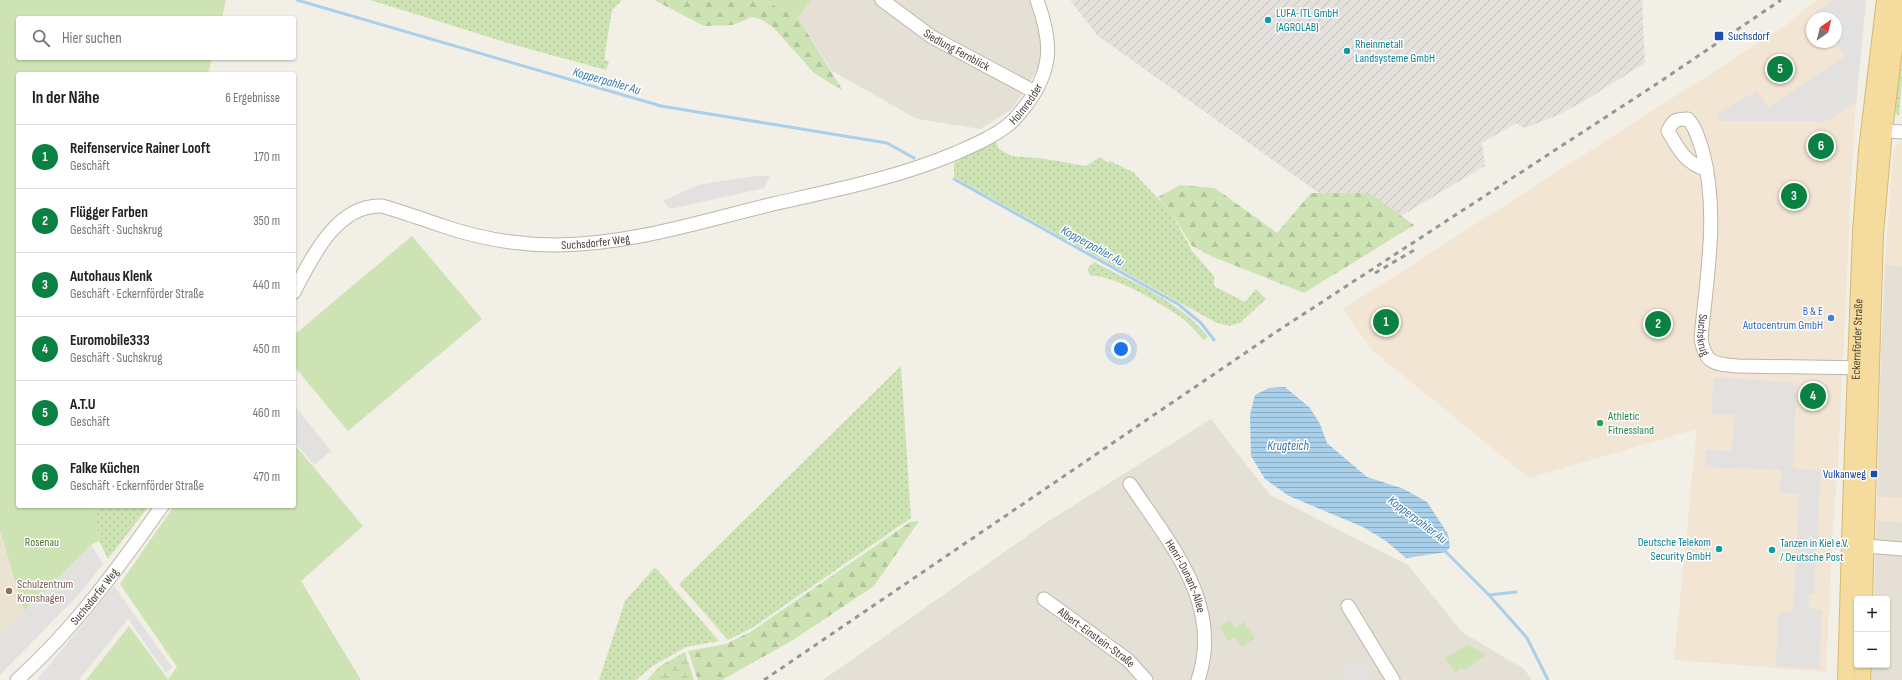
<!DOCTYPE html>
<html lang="de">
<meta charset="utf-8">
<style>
:root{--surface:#fff;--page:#f2f2f2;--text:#202124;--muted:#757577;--line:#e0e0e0;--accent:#0b8043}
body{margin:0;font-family:"Sofia Sans Condensed",sans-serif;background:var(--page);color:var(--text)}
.controls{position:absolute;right:12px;bottom:12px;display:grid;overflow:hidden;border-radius:4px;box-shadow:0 1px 3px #0004}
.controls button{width:36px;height:36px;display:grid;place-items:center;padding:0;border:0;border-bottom:1px solid var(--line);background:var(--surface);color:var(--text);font:20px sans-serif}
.compass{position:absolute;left:1806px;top:12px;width:36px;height:36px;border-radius:50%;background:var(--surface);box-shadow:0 1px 3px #0004;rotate:35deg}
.you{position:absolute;left:1121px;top:349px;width:14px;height:14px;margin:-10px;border:3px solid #fff;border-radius:50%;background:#1a73e8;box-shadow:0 0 0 6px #1a73e833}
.badge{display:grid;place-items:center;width:26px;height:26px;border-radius:50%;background:var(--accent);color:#fff;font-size:13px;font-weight:700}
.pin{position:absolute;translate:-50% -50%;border:2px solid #fff;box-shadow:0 1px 4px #0006}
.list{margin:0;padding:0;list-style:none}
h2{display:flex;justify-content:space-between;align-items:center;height:52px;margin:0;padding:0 16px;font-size:17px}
h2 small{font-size:13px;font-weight:400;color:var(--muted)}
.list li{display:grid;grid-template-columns:26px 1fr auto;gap:12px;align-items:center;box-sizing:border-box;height:64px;padding:0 16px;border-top:1px solid var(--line)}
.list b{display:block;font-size:15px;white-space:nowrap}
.list p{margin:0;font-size:13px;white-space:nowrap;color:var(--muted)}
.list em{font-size:13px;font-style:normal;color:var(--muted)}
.icon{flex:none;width:22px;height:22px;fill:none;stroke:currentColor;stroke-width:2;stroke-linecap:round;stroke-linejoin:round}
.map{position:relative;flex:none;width:1902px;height:680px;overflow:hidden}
.search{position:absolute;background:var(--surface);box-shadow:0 1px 3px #0004;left:16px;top:16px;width:280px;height:44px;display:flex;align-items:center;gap:10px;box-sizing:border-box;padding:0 14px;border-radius:4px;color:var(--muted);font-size:15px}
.panel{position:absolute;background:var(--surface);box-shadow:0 1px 3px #0004;left:16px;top:72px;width:280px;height:436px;border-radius:4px}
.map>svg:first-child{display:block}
.residential{fill:#e5e0d6}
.commercial{fill:#f2e5d4;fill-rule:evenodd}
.industrial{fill:url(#industrial-furrows)}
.education{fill:#eae3d2}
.grass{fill:url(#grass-dots)}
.forest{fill:url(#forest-firs)}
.wetland{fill:url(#wetland-marsh)}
.green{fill:#cee3b3}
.parking{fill:#e3e1df}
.water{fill:url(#water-rules)}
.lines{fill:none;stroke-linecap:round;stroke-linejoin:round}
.stream{stroke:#a9d0ea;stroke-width:3}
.minor-casing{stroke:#bdb6ab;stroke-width:15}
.major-casing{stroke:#d9b86e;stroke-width:18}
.minor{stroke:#fff;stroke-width:13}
.major{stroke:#f5db9d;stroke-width:16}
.rail{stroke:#969696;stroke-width:3;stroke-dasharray:5 5;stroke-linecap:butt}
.culture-dot{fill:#0f9aa8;stroke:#fff;stroke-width:1.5}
.transit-dot{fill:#1a4fb4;stroke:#fff;stroke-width:1.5}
.shop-dot{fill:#3f7fe0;stroke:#fff;stroke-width:1.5}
.leisure-dot{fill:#2e9e5b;stroke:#fff;stroke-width:1.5}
.education-dot{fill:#8d6e63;stroke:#fff;stroke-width:1.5}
.labels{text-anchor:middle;stroke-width:3;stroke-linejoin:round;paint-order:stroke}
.culture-label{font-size:12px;fill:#0d838f;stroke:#fff;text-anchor:start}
.transit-label{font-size:12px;fill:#164399;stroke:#fff;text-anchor:start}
.street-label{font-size:12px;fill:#443f37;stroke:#fff}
.shop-label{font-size:12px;fill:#366cbe;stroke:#fff;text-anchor:end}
.leisure-label{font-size:12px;fill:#27864d;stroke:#fff;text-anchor:start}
.park-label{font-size:12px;fill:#49712f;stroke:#fff}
.education-label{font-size:12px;fill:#785e54;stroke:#fff;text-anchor:start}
.water-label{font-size:13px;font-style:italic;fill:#397aa7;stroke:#fff}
</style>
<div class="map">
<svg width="1902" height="680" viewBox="0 0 1902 680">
<defs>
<pattern id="industrial-furrows" width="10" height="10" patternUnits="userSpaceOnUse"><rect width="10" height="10" fill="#e4e0dc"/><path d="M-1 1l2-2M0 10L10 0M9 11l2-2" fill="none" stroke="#c5c1bd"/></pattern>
<pattern id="grass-dots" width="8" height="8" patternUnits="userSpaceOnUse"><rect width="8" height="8" fill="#cee3b3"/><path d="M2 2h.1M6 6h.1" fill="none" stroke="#b2c49b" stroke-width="1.8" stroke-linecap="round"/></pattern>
<pattern id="forest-firs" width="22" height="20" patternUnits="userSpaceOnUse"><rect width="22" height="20" fill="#cee3b3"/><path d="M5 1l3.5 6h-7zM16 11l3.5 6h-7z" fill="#b2c49b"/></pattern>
<pattern id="wetland-marsh" width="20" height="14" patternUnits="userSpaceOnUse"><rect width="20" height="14" fill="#cee3b3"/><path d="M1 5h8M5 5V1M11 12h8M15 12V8" fill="none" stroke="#b2c49b"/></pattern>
<pattern id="water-rules" width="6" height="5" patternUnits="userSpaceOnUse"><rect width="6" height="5" fill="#a9d0ea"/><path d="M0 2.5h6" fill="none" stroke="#8baabe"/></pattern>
</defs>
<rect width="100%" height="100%" fill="#f2efe7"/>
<!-- residential -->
<g class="residential">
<polygon points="811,0 1029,0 1040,28 1041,63 1025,90 1011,110 980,129 917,119 832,71 798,18"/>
<polygon points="1885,265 1902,266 1902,498 1877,497 1881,353"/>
<polygon points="1211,419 1270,495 1408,565 1462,632 1524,669 1532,680 823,680 1044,524"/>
<polygon points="1876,520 1902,522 1902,680 1871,680 1872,665 1887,665 1887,599 1874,599"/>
</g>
<!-- commercial -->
<g class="commercial">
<path d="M 1816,0 L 1866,0 L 1854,126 L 1838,465 L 1832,538 L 1826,672 L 1674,660 L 1697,429 L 1529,478 L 1373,351 L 1343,309 L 1785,26 ZM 1812,18 L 1836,18 L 1836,42 L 1812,42 Z"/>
<polygon points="1902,141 1902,266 1885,265 1893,152 1895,147"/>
<polygon points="1877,497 1902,498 1902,522 1876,520"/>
</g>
<!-- industrial -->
<polygon class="industrial" points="1070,0 1642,0 1645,63 1581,103 1556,116 1524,128 1516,123 1482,143 1485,166 1374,232 1098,36"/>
<!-- education -->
<polygon class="education" points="0,531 24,611 0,635"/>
<!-- grass -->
<g class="grass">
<polygon points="370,0 622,0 612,10 605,53 605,60 609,62 606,70 515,45"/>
<polygon points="1901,51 1902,80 1899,116 1893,110"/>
<polygon points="995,140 999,149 1012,156 1046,159 1086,166 1100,157 1108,163 1110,161 1133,172 1171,212 1192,251 1214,276 1214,286 1245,302 1256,289 1266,299 1240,323 1229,326 1215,322 954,177 954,163"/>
<path d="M 1094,262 C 1134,283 1180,301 1208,337 L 1204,340 C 1197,333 1190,324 1182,318 C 1162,304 1115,275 1091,276 L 1087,269 Z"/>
<polygon points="901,366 911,518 752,628 728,640 679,584"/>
<polygon points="95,506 149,506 108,559 99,541"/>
<polygon points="655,567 719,641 686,647 651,667 636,680 599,680 625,601"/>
</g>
<!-- forest -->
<g class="forest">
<polygon points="654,0 764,0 798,18 843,91 814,73 773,27 762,20 752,17 733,25 704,26"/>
<polygon points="1180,185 1215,188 1277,233 1311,193 1369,193 1414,225 1304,293 1211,256 1192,246 1171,212 1158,197"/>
<polygon points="919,521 874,586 793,640 722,680 698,680 688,651 726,644 752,631 910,522"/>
</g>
<!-- wetland -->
<polygon class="wetland" points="685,652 694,680 647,680 660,666"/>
<!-- green -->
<g class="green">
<polygon points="0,0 226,0 222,18 18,18 18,58 212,58 208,74 18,74 18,506 95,506 99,541 91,545 24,611 0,531"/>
<polygon points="764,0 811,0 798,18"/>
<polygon points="412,236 482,319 348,431 294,366 294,335"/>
<polygon points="294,444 363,526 301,581 361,680 86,680 129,626 168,679 177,667 120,584 174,506 294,506"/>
<polygon points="1230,620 1235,628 1244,622 1255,638 1242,647 1235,637 1228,641 1219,627"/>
<polygon points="1468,644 1486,655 1464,670 1462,667 1455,673 1445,658"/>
</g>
<!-- parking -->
<g class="parking">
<polygon points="1833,0 1866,0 1856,102 1827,121 1720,121 1716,114 1757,91 1768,107 1845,57 1836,42 1836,18 1821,18 1816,11"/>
<polygon points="755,176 770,176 764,188 670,209 663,201 698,185"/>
<polygon points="1713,377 1797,383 1793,468 1821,471 1814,594 1809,594 1809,608 1822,611 1819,669 1776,666 1778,613 1793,612 1799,494 1780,493 1781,470 1705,467 1706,450 1731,451 1735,415 1712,414"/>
<polygon points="294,405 331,451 314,465 294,441"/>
<polygon points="91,545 103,564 81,592 0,675 0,635"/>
<polygon points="114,586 172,667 166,673 128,619 79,680 37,680"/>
<polygon points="1353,661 1356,665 1362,661 1374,680 1342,680 1341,677 1348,673 1344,667"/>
</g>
<!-- water -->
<polygon class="water" points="1285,387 1310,408 1320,424 1327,443 1367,477 1404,489 1427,502 1448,534 1450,547 1446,552 1406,558 1386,541 1363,527 1289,496 1265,479 1251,456 1250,415 1255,395 1269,388"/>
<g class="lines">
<!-- stream -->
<g class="stream">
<polyline points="297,0 661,106 887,143 914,158"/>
<polyline points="954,179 1178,304 1201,323 1214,340"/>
<polyline points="1444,550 1489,595 1527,638 1548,680"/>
<polyline points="1489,595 1516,592"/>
</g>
<!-- minor casing -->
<g class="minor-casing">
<g id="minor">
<path id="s1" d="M 882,0 L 932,37 L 1035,92"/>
<polyline points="1875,130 1902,132"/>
<path id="s2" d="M 1707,170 C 1685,163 1679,150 1668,131 C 1673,120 1676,119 1688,119 C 1696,128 1698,138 1702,149 C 1719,210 1707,276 1701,338 C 1705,365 1715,364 1739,366 L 1866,368"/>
<path id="s3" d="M 294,292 C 312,257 337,204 382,206 C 403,212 422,219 443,226 C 478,238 518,245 556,245 C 629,245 702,221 773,204 C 835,190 897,178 956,153 C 974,145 993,137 1008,125 C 1017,118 1023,109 1029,101 C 1054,66 1051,39 1037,0"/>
<path id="s4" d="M 1130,484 C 1169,543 1224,604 1198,680"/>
<polyline points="1856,545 1902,549"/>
<path id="s5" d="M 1044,599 L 1128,660 L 1146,680"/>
<polyline points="1348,606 1393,680"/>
<path id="s6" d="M 17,680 C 73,630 119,567 162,506"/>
</g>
</g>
<!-- major casing -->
<g class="major-casing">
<g id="major">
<polyline points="1864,599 1875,234 1884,130 1900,0"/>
<path id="s7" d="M 1846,680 L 1852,478 L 1861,232 L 1867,150 L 1885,0"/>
<polyline points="1862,680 1863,665"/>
</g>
</g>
<!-- minor -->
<use href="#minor" class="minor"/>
<!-- major -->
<use href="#major" class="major"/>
<!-- rail -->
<g class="rail">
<polyline points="1375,273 1416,249"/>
<polyline points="764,680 1276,332 1658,83 1781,0"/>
</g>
</g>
<!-- markers -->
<g class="culture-dot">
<circle cx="1268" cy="20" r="4"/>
<circle cx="1347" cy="51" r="4"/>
<circle cx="1719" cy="549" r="4"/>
<circle cx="1772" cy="550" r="4"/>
</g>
<g class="transit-dot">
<rect x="1714" y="31" width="10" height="10" rx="2"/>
<rect x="1870" y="470" width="8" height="8" rx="2"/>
</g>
<circle class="shop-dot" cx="1831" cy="318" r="4"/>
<circle class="leisure-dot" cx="1600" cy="423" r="4"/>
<circle class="education-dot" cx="9" cy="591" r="4"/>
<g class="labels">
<!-- culture labels -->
<g class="culture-label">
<text x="1276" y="17">LUFA-ITL GmbH<tspan x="1276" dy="14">(AGROLAB)</tspan></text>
<text x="1355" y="48">Rheinmetall<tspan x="1355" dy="14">Landsysteme GmbH</tspan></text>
<text x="1711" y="546" text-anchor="end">Deutsche Telekom<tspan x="1711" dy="14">Security GmbH</tspan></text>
<text x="1780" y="547">Tanzen in Kiel e.V.<tspan x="1780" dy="14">/ Deutsche Post</tspan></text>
</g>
<!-- transit labels -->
<g class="transit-label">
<text x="1728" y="40">Suchsdorf</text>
<text x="1866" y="478" text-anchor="end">Vulkanweg</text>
</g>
<!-- street labels -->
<g class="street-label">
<text dy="4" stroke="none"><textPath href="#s1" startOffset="90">Siedlung Fernblick</textPath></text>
<text dy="4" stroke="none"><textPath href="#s3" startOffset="808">Holmredder</textPath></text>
<text dy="4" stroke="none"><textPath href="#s3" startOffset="349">Suchsdorfer Weg</textPath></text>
<text dy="4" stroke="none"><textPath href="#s2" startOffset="303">Suchskrug</textPath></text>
<text dy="4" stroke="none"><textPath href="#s7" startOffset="341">Eckernförder Straße</textPath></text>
<text dy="4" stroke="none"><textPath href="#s4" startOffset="108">Henri-Dunant-Allee</textPath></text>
<text dy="4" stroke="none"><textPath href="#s6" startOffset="114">Suchsdorfer Weg</textPath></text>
<text dy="4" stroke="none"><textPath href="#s5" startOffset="65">Albert-Einstein-Straße</textPath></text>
</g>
<!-- shop labels -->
<g class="shop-label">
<text x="1823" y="315">B &amp; E<tspan x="1823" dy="14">Autocentrum GmbH</tspan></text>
</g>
<!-- leisure labels -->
<g class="leisure-label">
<text x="1608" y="420">Athletic<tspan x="1608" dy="14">Fitnessland</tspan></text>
</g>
<!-- park labels -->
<g class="park-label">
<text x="42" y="546">Rosenau</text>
</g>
<!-- education labels -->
<g class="education-label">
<text x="17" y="588">Schulzentrum<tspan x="17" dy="14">Kronshagen</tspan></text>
</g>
<!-- water labels -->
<g class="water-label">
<text transform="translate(607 80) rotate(16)" y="5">Kopperpahler Au</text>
<text transform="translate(1093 245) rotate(29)" y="5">Kopperpahler Au</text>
<text x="1288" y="450">Krugteich</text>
<text transform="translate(1418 519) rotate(37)" y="5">Kopperpahler Au</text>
</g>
</g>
</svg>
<div class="controls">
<button>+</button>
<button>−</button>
</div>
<svg class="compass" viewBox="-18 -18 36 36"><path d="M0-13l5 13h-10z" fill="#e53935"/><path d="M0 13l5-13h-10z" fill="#757577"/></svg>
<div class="you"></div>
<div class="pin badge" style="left:1386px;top:322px">1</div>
<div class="pin badge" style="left:1658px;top:324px">2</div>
<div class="pin badge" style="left:1794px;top:196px">3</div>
<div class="pin badge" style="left:1813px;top:396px">4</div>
<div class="pin badge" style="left:1780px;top:69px">5</div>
<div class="pin badge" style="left:1821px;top:146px">6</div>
<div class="search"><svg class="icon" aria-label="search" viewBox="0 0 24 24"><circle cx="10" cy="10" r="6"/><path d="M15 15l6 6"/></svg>Hier suchen</div>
<section class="panel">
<h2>In der Nähe<small>6 Ergebnisse</small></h2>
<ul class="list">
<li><span class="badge">1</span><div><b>Reifenservice Rainer Looft</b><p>Geschäft</p></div><em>170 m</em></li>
<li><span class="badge">2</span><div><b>Flügger Farben</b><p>Geschäft · Suchskrug</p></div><em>350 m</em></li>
<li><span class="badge">3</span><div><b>Autohaus Klenk</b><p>Geschäft · Eckernförder Straße</p></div><em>440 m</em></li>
<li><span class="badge">4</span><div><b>Euromobile333</b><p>Geschäft · Suchskrug</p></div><em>450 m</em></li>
<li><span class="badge">5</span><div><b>A.T.U</b><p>Geschäft</p></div><em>460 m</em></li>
<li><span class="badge">6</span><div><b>Falke Küchen</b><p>Geschäft · Eckernförder Straße</p></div><em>470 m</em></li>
</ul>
</section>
</div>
